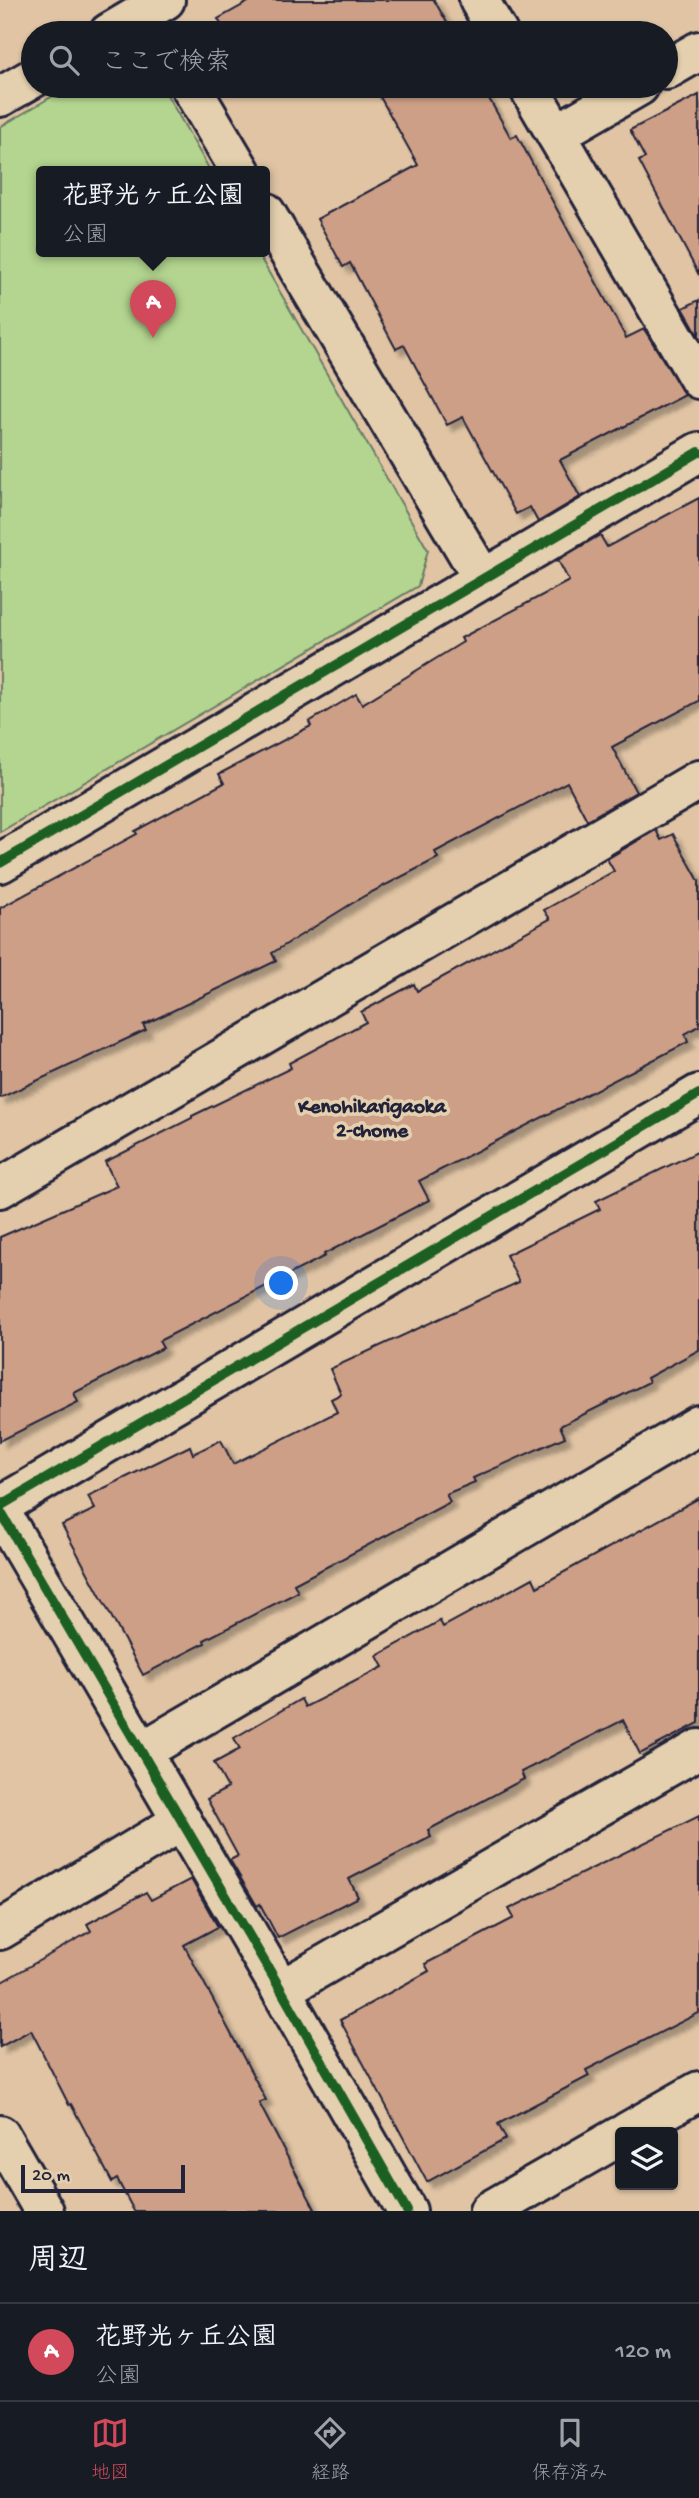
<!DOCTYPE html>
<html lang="ja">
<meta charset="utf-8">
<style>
:root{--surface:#171b24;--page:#242831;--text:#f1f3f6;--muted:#9ea1a6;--line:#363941;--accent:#d1495b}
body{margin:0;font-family:"Gochi Hand","Klee One",sans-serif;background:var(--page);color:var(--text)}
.controls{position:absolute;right:21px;bottom:21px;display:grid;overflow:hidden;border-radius:7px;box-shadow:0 2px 5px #0004}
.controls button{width:63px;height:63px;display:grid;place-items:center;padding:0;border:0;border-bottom:2px solid var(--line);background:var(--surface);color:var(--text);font:35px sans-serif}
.scale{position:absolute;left:21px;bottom:18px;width:164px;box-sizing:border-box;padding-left:7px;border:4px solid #22223b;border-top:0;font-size:19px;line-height:24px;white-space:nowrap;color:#22223b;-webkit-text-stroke:5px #e4d0ae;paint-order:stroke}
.you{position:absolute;left:282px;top:1284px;width:24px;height:24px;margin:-18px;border:5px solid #fff;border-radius:50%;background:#1a73e8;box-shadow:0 0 0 10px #1a73e833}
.badge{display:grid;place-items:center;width:46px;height:46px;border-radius:50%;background:var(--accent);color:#fff;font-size:23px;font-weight:700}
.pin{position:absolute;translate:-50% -58px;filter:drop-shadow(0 2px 4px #0008)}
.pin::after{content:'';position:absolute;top:37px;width:24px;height:21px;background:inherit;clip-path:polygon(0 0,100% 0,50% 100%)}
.popup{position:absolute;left:36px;top:166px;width:234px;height:91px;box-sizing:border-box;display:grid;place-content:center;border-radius:7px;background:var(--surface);filter:drop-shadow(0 2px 5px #0005);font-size:23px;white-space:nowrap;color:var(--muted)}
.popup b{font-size:26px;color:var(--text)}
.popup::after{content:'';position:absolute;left:50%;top:100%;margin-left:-14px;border:14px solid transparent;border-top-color:var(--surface)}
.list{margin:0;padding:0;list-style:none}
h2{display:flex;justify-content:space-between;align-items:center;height:91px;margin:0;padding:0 28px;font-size:30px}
h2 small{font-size:23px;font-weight:400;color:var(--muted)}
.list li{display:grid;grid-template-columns:46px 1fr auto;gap:21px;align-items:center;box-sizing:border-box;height:98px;padding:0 28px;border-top:2px solid var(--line)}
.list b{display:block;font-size:26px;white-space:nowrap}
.list p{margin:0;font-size:23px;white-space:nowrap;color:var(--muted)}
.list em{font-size:23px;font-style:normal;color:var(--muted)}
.icon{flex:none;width:38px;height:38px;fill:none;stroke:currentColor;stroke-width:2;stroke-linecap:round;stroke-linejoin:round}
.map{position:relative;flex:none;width:699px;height:2211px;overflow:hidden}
.search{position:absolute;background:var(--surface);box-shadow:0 2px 5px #0004;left:21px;right:21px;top:21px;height:77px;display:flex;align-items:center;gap:18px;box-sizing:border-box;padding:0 24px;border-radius:38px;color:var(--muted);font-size:26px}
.sheet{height:189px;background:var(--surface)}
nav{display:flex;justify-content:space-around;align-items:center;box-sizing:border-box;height:98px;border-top:2px solid var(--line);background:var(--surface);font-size:19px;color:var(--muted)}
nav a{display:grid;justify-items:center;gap:4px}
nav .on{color:var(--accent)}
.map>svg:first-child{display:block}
.green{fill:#b3d58f;stroke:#6a7c65;stroke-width:2}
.building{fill:#cd9f86;stroke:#22223b;stroke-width:2;filter:url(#shadow)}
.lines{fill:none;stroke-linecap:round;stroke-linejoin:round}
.minor-casing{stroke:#22223b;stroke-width:44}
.minor{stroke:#e4d0ae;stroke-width:38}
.cycleway-casing{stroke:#e4d0ae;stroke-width:15}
.cycleway{stroke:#1b5e20;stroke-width:10}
.labels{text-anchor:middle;stroke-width:7;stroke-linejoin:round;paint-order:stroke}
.neighbourhood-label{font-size:21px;font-weight:bold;fill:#22223b;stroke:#e4d0ae}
</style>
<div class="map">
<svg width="699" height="2211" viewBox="0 0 699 2211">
<defs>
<filter id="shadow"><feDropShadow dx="6" dy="6" stdDeviation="2" flood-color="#0004"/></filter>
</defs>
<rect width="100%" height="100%" fill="#e0c4a4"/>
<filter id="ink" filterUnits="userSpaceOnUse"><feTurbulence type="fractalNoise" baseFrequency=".0143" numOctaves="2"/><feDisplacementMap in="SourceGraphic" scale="14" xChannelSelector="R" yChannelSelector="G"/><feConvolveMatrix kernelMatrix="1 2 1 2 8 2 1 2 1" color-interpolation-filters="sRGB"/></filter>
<g filter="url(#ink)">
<!-- green -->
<polygon class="green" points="70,86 162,86 211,172 41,172 41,252 257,252 428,550 418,586 0,832 0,127"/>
<!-- building -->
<g class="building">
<polygon points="252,0 434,0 453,33 226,33 218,19"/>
<polygon points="374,86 482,86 511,138 517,135 626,338 644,329 685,395 560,460 580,497 538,522 530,507 516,514 463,417 447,425 404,345 396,349 350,263 343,267 317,219 418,165"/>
<polygon points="699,95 699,275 639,161 645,158 630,130"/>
<polygon points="699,300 699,336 683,308"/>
<polygon points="699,498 699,701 612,747 636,792 587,820 567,782 435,852 438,858 364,896 272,953 276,961 143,1025 146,1030 0,1098 0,908 137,834 135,831 224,783 219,774 311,726 309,722 356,694 362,704 463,642 461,638 569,581 558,560 600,535 607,547"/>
<polygon points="656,830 661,840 673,834 699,881 699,1026 685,1034 688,1042 419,1181 429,1200 324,1254 325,1256 159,1341 163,1348 74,1393 78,1402 0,1441 0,1237 117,1186 105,1162 192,1118 192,1116 291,1068 289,1063 366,1022 361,1012 414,984 417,991 550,919 544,910 614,871 607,859"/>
<polygon points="699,1151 699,1350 647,1378 649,1382 560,1426 565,1437 473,1478 475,1482 446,1494 450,1502 294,1584 298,1592 204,1640 205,1643 143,1675 62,1525 95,1509 88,1496 190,1446 193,1454 221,1440 233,1464 337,1412 331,1399 341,1394 330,1369 519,1282 506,1255 600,1209 596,1201"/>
<polygon points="699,1498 699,1723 640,1754 623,1720 521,1772 524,1779 428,1830 431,1837 349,1879 358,1897 278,1938 260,1904 257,1906 230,1860 238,1856 207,1799 228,1788 214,1763 240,1749 234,1738 301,1699 305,1707 383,1667 377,1656 440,1621 443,1627 533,1578 537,1587"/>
<polygon points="699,1816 699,2013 586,2070 589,2076 498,2124 506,2139 427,2182 340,2020 429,1971 425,1964 514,1918 509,1909"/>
<polygon points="191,1879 218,1927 184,1945 266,2100 259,2103 316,2211 134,2211 117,2179 112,2182 71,2104 69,2105 31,2030 0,2047 0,1983 91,1931 87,1924 146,1892 151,1900"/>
</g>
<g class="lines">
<!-- minor casing -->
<g class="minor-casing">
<g id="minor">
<polyline points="479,0 498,33"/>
<polyline points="109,33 165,0"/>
<polyline points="666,70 699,51"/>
<polyline points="190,86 241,172"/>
<polyline points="528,86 699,379"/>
<polyline points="0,97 33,78"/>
<polyline points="556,134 639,86"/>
<polyline points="265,212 483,579"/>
<polyline points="0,863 699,452"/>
<polyline points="0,1188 699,780"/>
<polyline points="0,1506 699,1094"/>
<polyline points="0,1511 281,1990 407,2211"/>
<polyline points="141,1752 699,1425"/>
<polyline points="0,1930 182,1821"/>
<polyline points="281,1990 699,1749"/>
<polyline points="627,2132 699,2091"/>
<polyline points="0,2135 44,2211"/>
<polyline points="489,2211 620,2136"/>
</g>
</g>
<!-- minor -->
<use href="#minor" class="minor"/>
<!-- cycleway casing -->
<g class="cycleway-casing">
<g id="cycleway">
<polyline points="0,863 699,452"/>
<polyline points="0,1506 699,1094"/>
<polyline points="0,1511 281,1990 407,2211"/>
</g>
</g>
<!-- cycleway -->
<use href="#cycleway" class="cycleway"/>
</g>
</g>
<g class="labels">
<!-- neighbourhood labels -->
<g class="neighbourhood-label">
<text x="372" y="1112">Kenohikarigaoka<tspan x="372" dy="24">2-chome</tspan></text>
</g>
</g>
</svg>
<div class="controls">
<button><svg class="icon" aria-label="layers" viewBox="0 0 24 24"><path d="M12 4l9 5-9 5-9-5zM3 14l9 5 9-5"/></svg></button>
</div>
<div class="scale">20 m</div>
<div class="you"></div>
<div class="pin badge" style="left:153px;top:338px">A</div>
<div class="popup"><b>花野光ヶ丘公園</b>公園</div>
<div class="search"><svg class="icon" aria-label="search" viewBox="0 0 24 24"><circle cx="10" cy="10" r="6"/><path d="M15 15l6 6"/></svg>ここで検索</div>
</div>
<section class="sheet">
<h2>周辺<small></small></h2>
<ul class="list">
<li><span class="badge">A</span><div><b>花野光ヶ丘公園</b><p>公園</p></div><em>120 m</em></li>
</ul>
</section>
<nav>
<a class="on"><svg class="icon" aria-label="map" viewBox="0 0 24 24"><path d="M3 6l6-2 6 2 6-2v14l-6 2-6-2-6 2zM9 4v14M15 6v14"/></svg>地図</a>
<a><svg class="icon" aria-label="directions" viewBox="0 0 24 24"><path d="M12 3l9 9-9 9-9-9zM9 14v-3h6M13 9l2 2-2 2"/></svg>経路</a>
<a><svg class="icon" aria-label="saved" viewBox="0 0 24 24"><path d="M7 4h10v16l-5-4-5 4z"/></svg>保存済み</a>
</nav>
